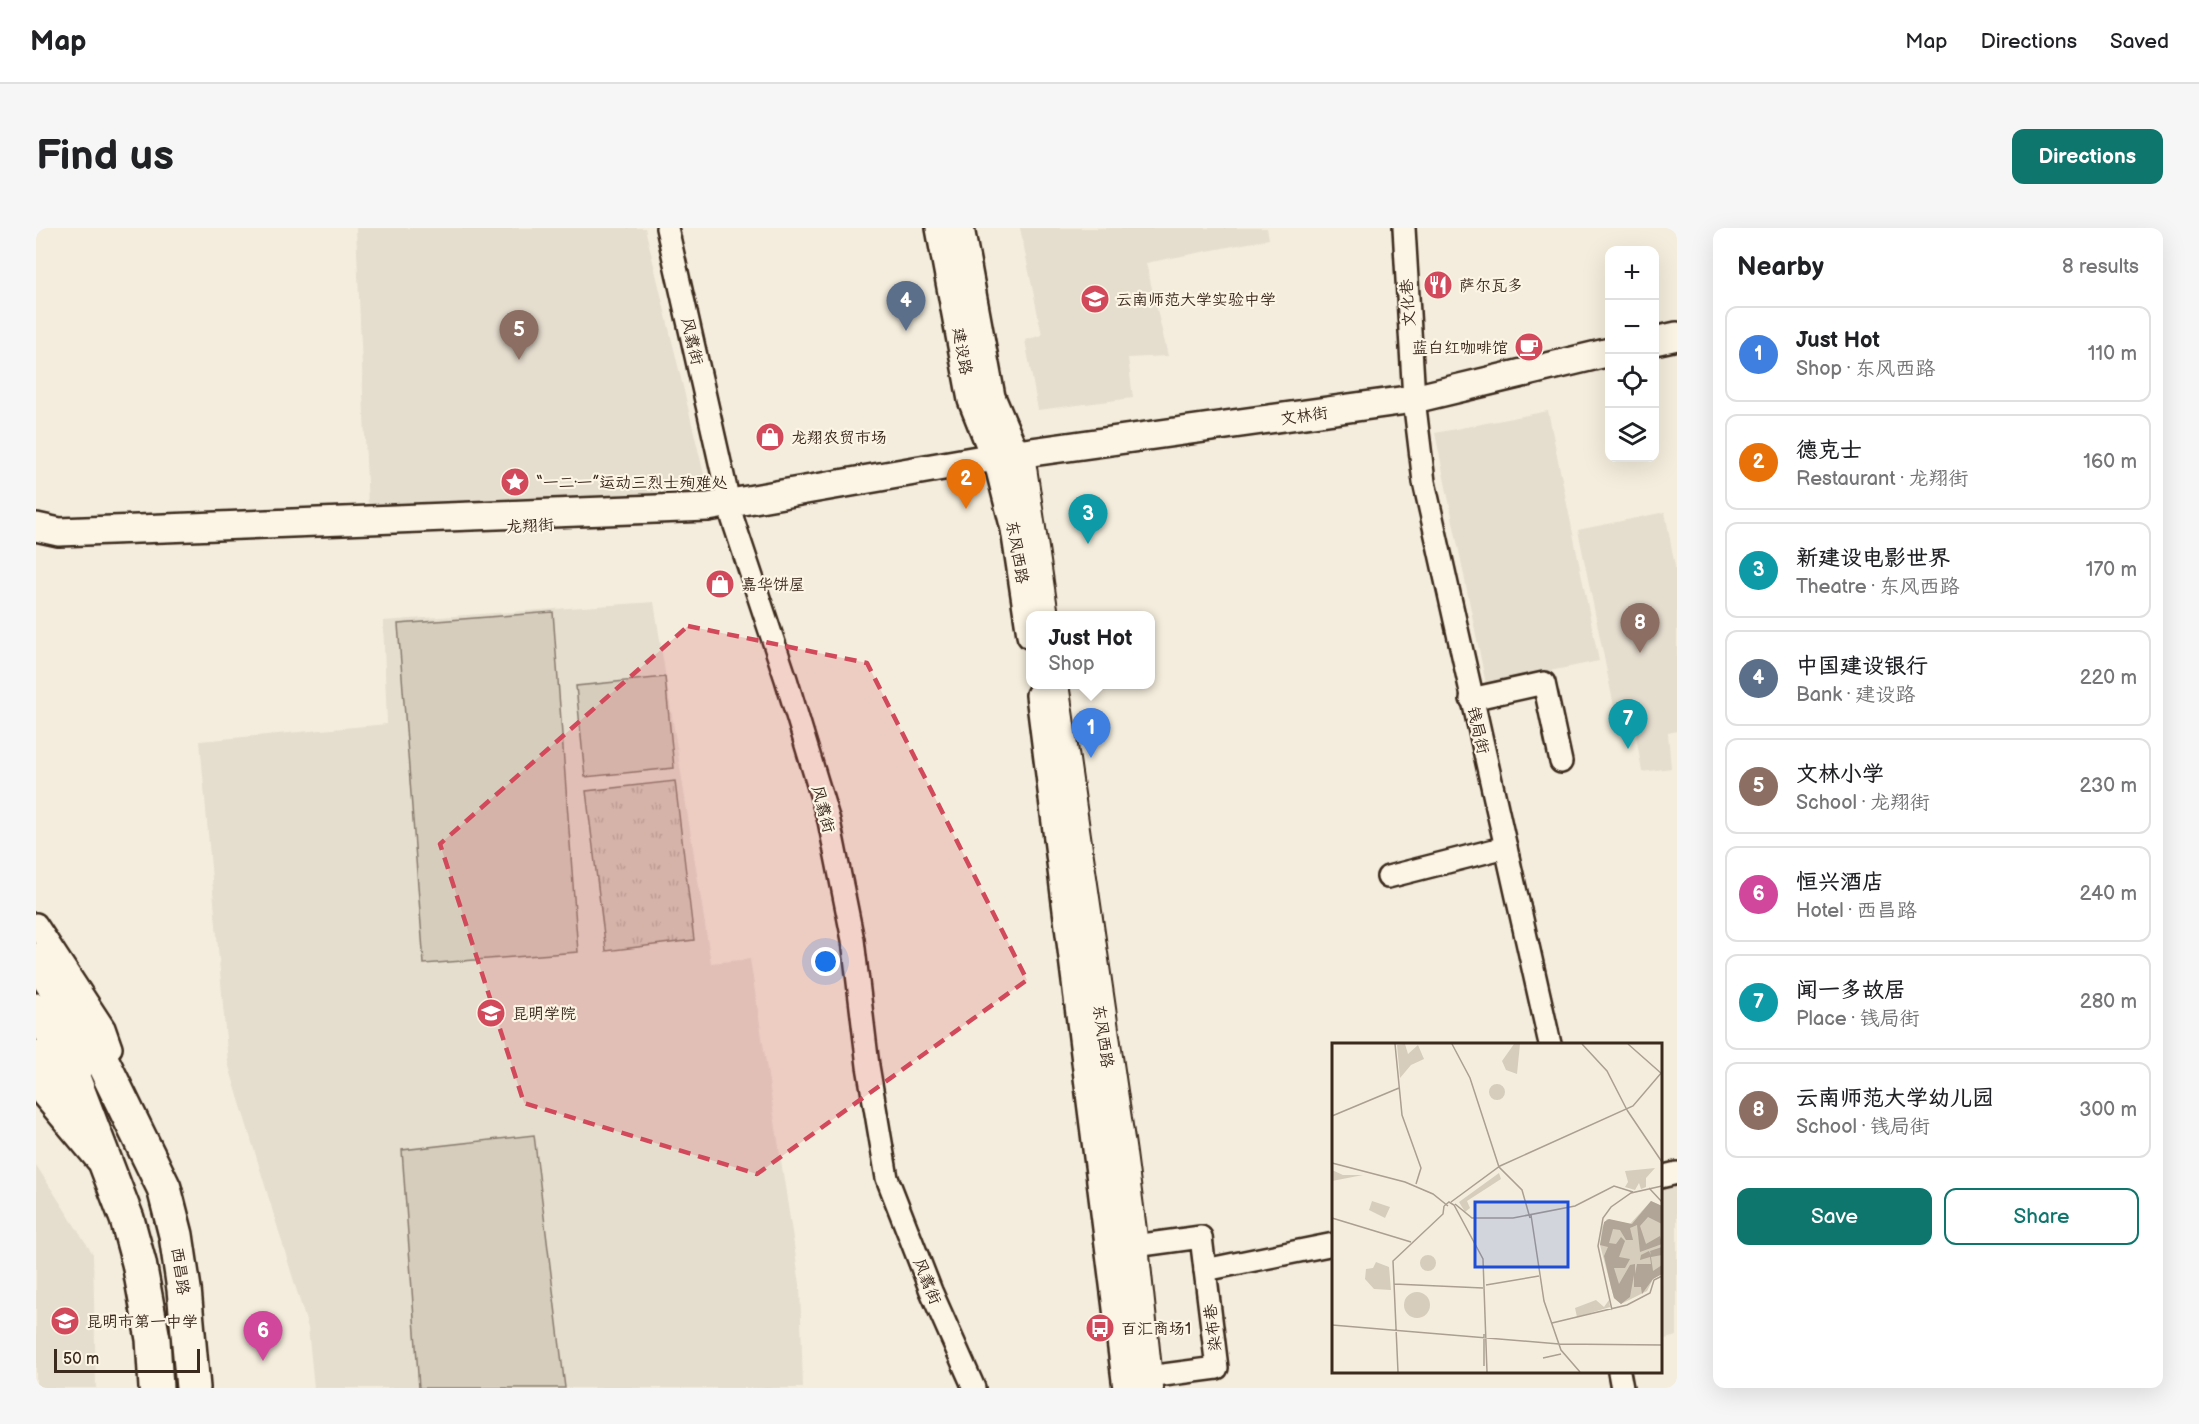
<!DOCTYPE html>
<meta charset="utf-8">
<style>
:root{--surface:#fff;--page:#f6f6f6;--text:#202124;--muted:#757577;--line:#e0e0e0;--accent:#0f766e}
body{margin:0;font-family:"Balsamiq Sans","LXGW WenKai TC",sans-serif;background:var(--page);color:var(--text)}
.controls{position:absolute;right:18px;top:18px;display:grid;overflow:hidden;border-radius:12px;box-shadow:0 6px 24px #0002}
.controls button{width:54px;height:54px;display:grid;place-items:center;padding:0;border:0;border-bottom:2px solid var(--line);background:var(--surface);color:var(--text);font:30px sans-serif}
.scale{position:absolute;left:18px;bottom:15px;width:146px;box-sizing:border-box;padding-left:6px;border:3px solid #3b2a1e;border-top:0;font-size:16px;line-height:21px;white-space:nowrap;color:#3b2a1e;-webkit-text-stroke:4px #fcf5e5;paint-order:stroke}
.you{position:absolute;left:790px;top:734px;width:21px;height:21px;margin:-15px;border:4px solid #fff;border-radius:50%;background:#1a73e8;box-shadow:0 0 0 9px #1a73e833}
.badge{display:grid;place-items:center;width:39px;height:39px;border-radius:50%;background:var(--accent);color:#fff;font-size:20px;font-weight:700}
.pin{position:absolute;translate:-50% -50px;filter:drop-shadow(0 2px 3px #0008)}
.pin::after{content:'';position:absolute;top:32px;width:21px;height:18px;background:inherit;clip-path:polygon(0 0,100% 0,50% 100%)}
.popup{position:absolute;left:990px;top:383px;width:129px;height:78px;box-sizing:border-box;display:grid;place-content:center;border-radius:12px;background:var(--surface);filter:drop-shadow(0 2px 4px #0005);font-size:20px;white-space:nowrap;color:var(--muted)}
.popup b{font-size:22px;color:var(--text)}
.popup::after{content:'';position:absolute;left:50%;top:100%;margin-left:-12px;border:12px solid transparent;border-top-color:var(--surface)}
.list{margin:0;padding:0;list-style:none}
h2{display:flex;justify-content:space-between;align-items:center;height:78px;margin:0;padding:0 24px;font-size:26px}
h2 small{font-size:20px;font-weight:400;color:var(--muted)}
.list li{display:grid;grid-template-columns:39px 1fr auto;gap:18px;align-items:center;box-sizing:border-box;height:96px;margin:0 12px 12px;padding:0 12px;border:2px solid var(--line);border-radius:12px}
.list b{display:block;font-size:22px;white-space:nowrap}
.list p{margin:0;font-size:20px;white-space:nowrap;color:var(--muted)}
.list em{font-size:20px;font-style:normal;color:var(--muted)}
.actions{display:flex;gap:12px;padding:18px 24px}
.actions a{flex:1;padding:14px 0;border:2px solid var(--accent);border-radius:12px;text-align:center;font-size:21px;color:var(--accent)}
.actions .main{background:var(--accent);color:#fff}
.icon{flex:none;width:33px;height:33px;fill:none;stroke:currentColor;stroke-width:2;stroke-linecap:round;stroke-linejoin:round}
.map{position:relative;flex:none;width:1641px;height:1160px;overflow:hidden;border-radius:12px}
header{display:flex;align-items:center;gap:36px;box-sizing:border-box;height:84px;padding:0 30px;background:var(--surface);border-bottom:2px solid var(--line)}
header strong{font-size:28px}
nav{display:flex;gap:33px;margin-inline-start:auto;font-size:21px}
.intro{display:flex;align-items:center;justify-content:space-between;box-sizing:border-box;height:144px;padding:0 36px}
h1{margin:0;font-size:42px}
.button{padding:15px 27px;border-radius:12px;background:var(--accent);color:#fff;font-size:21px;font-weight:700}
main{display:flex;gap:36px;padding:0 36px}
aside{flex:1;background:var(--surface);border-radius:12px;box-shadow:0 6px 24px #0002}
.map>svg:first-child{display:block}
.built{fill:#e5ddce}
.green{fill:#d6cdbd;stroke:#887c6e;stroke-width:1.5}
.park{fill:url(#park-tufts);stroke:#887c6e;stroke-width:1.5}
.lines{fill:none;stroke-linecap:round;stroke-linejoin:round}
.minor-casing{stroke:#3b2a1e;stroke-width:26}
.tertiary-casing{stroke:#3b2a1e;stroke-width:32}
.secondary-casing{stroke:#3b2a1e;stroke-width:34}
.primary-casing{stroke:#3b2a1e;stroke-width:38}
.minor{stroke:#fcf5e5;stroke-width:21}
.tertiary{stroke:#fcf5e5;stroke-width:27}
.secondary{stroke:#fcf5e5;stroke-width:30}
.primary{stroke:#fcf5e5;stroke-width:33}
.marked{fill:#d1495b;fill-opacity:0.2;stroke:#d1495b;stroke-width:4.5;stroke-dasharray:12 8;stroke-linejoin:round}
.labels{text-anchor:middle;stroke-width:4.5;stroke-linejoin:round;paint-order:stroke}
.poi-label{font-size:16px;fill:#3b2a1e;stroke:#fcf5e5;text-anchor:start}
.street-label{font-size:16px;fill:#3b2a1e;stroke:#fcf5e5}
.inset-road{fill:none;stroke:#aa9f91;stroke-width:1.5}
.view{fill:#1d4ed8;fill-opacity:0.15;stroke:#1d4ed8;stroke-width:3}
.inset-edge{fill:none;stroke:#3b2a1e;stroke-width:3}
</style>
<header>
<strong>Map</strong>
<nav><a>Map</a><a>Directions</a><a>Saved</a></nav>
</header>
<div class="intro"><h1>Find us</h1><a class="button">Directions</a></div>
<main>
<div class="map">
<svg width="1641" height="1160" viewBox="0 0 1641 1160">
<defs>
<pattern id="park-tufts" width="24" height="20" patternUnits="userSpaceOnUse" patternTransform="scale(1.5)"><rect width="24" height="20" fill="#d6cdbd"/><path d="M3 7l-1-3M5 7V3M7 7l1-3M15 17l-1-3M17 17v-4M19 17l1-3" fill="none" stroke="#b9b0a2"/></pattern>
</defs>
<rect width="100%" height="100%" fill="#f4eddd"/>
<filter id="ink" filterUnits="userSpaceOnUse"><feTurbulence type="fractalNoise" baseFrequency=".0167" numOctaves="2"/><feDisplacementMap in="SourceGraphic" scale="12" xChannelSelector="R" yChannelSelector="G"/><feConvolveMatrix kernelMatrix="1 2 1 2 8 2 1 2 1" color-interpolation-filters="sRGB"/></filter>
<g filter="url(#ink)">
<!-- built -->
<g class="built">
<polygon points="320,0 609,0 672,263 332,280"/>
<polygon points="984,0 1231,0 1233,11 1110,35 1132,128 1092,130 1097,170 1002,182 989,112 1006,107"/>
<polygon points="1512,183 1563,433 1450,456 1399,205"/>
<polygon points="1629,284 1641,349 1641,503 1632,505 1635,540 1606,544 1599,501 1583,503 1542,302"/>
<polygon points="618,374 675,735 714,731 764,1056 767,1160 278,1160 272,1100 192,835 164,513 351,496 347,393"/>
<polygon points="0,937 57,1026 60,1160 0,1160"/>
<polygon points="1641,957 1641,1108 1625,1112 1625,960"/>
</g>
<!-- green -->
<g class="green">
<polygon points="517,384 542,724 388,736 362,396"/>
<polygon points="629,449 638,540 549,549 540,458"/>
<polygon points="498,907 529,1160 383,1160 366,922"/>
</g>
<!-- park -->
<polygon class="park" points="639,553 658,712 570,723 550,563"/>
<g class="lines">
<!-- minor casing -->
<g class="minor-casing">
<g id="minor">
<polyline points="631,0 697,292 750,451 793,593 817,712 832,838 851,950 895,1063 938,1160"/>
<polyline points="1368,0 1378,171 1388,254 1514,816"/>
<polyline points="1435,471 1508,455 1525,534"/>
<polyline points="1352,649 1470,619"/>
<polyline points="0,696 68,800 75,820"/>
<polyline points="0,860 61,933"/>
<polyline points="1624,949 1641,945"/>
<polyline points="1084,1020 1165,1009 1181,1140 1097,1151"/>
<polyline points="1169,1042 1298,1016"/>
<polyline points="1583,1144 1586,1160"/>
</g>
</g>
<!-- tertiary casing -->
<g class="tertiary-casing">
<g id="tertiary">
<polyline points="904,0 936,172 964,242 979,301 995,407"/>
<polyline points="924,0 955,169 985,240"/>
<polyline points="1618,113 1641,108"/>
<polyline points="0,299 23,304 672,279 959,229 1378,171 1574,124"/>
<polyline points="1004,467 1091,1160"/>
</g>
</g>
<!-- secondary casing -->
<g class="secondary-casing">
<g id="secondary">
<polyline points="985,240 1007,388"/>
<polyline points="1017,456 1085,926 1097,1018 1112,1160"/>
</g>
</g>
<!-- primary casing -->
<g class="primary-casing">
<g id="primary">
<polyline points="0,732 54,808 128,960 140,1007 148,1061 157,1160"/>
<polyline points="0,782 40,838"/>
<polyline points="26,821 91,991 103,1035 117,1111 120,1160"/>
<polyline points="0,829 34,883"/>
</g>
</g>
<!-- minor -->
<use href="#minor" class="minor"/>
<!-- tertiary -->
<use href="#tertiary" class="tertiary"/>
<!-- secondary -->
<use href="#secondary" class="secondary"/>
<!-- primary -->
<use href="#primary" class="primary"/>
</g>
</g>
<!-- marked area -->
<path class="marked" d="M 652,398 L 831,435 L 991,752 L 721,946 L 488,875 L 404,616 Z"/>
<!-- icons -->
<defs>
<g id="restaurant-disc" transform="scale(1.5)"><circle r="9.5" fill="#d1495b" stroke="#fcf5e5"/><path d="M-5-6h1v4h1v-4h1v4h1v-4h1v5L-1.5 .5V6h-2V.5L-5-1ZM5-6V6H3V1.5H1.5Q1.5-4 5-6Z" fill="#fff"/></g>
<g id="school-disc" transform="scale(1.5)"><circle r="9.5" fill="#d1495b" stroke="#fcf5e5"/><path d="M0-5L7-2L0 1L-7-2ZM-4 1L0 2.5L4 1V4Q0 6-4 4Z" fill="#fff"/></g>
<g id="cafe-disc" transform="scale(1.5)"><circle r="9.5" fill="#d1495b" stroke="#fcf5e5"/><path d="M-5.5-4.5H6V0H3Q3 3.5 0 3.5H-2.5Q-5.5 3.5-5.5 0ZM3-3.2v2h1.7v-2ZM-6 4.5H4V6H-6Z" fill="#fff"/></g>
<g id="shop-disc" transform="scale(1.5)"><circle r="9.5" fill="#d1495b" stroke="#fcf5e5"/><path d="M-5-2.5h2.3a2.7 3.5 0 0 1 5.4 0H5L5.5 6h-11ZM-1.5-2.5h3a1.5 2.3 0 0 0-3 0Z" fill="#fff"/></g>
<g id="sight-disc" transform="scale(1.5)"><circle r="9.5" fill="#d1495b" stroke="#fcf5e5"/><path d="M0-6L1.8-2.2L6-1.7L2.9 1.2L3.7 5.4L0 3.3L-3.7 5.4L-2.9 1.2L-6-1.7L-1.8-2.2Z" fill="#fff"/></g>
<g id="university-disc" transform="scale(1.5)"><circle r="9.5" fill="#d1495b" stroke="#fcf5e5"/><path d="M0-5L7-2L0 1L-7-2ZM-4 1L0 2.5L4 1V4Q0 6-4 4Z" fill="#fff"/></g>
<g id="bus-disc" transform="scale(1.5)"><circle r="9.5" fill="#d1495b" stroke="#fcf5e5"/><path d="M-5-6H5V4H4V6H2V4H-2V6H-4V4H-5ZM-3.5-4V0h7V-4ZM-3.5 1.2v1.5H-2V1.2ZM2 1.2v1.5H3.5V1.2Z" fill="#fff"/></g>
</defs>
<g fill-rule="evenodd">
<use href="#restaurant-disc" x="1402" y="57"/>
<use href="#school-disc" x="1059" y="71"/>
<use href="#cafe-disc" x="1493" y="119"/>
<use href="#shop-disc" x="734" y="209"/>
<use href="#sight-disc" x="479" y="254"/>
<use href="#shop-disc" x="684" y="356"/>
<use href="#university-disc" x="455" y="785"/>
<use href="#school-disc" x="29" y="1093"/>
<use href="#bus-disc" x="1064" y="1100"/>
</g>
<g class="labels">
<!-- poi labels -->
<g class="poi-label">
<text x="1423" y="63">萨尔瓦多</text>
<text x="1080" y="77">云南师范大学实验中学</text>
<text x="1472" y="125" text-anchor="end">蓝白红咖啡馆</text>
<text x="755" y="215">龙翔农贸市场</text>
<text x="500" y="260">“一二·一”运动三烈士殉难处</text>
<text x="705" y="362">嘉华饼屋</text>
<text x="476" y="791">昆明学院</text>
<text x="50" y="1099">昆明市第一中学</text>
<text x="1085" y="1106">百汇商场1</text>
</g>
<!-- street labels -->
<g class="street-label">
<text transform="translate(1371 75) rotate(-94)" y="6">文化巷</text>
<text transform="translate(657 113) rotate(77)" y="6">风翥街</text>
<text transform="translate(927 123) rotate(80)" y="6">建设路</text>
<text transform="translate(1268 187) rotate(-8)" y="6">文林街</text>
<text transform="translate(494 297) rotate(-3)" y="6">龙翔街</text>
<text transform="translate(982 324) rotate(80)" y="6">东风西路</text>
<text transform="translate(1443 502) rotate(77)" y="6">钱局街</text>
<text transform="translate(788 581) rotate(75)" y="6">风翥街</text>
<text transform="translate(1068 808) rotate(82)" y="6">东风西路</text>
<text transform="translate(145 1043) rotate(82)" y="6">西昌路</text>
<text transform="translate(892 1053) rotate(68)" y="6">风翥街</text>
<text transform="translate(1176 1100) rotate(-97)" y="6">染布巷</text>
</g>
</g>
<!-- overview -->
<g transform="translate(1296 815)">
<rect width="330" height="330" fill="#f4eddd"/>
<path d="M157 49a8 8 0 1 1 16 0a8 8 0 1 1-16 0ZM 40,158 L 58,164 L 53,175 L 37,167 ZM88 220a8 8 0 1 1 16 0a8 8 0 1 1-16 0ZM 44,219 L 57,224 L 59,247 L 42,246 L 33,236 L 34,226 L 41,225 ZM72 262a13 13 0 1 1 26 0a13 13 0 1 1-26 0Z" fill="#d6cdbd"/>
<path d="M 323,125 L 314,135 L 314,144 L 309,146 L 307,140 L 303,147 L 293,144 L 296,139 L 293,128 Z" fill="#d6cdbd"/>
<path d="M 73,1 L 76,11 L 86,2 L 92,16 L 79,22 L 68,35 L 65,2 ZM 182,1 L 188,1 L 185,31 L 174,27 L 170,18 ZM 0,127 L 11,132 L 31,132 L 0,138 ZM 167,130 L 169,136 L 135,158 L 138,165 L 133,169 L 127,159 ZM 319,158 L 330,163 L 330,231 L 321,236 L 315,248 L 289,261 L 282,255 L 268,202 L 270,184 L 275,176 L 298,181 ZM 264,257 L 272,264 L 277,257 L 278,264 L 245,274 L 243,265 Z" fill="#d6cdbd"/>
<path d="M 319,158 L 330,163 L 330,181 L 316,174 L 308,183 L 314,201 L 328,193 L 330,201 L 308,209 L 305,182 L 298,185 L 301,197 L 294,197 L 288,187 L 281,186 L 277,200 L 284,201 L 289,194 L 293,198 L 287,214 L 298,216 L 293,225 L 282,225 L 287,241 L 298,222 L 303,221 L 303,231 L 305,221 L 319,221 L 318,214 L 308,217 L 309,212 L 317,208 L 319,212 L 318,208 L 330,204 L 330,212 L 319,214 L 321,228 L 330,222 L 330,231 L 321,236 L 310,251 L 309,244 L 302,244 L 302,232 L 298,254 L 289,261 L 282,255 L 279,244 L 272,213 L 276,204 L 268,202 L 272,179 L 277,176 L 300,181 Z" fill="#b0a596"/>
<path class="inset-road" d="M 63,1 L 70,72 L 89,125 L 84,141M 120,1 L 138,35 L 167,124 L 190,147 L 198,175M 250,1 L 275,28 L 295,67M 296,1 L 330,31M 295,67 L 330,119M 0,73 L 67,45M 0,120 L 73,139 L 101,151 L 116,163M 317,145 L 330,159M 119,159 L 168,123 L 301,63 L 330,29M 123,161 L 140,175 L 181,175 L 243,163 L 282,143 L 301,149M 112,163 L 117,159 L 122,162 L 151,216 L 155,329M 199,172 L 212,258 L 229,307 L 248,329M 0,175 L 79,199M 62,241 L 151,245M 154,242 L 207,233M 280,267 L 266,203 L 271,175 L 279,164 L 299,150 L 330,143M 220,280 L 295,262 L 318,250 L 322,237 L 330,233M 0,282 L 227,301 L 330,302M 152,291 L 152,323M 211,315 L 229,311M 66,329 L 61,218 L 111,171 L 112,163"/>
<path class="view" d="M 143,159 L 236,159 L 236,224 L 143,224 Z"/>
<rect width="330" height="330" class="inset-edge"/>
</g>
</svg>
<div class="controls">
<button>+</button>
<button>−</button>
<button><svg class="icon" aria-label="locate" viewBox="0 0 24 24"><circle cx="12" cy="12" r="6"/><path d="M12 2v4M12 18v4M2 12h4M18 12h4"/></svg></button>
<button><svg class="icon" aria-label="layers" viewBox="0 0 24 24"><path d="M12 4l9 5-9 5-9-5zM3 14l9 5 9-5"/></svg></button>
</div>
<div class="scale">50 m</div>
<div class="you"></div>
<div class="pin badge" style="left:1055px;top:530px;background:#3f7fe0">1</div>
<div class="popup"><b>Just Hot</b>Shop</div>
<div class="pin badge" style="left:930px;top:281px;background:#e8710a">2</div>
<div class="pin badge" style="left:1052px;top:316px;background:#0f9aa8">3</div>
<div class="pin badge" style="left:870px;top:103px;background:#5c6f8a">4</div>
<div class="pin badge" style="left:483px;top:132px;background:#8d6e63">5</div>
<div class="pin badge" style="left:227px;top:1133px;background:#d1479c">6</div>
<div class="pin badge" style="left:1592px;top:521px;background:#0f9aa8">7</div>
<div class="pin badge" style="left:1604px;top:425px;background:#8d6e63">8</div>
</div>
<aside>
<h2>Nearby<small>8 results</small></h2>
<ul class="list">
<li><span class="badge" style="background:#3f7fe0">1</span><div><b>Just Hot</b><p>Shop · 东风西路</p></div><em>110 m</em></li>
<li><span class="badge" style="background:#e8710a">2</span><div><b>德克士</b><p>Restaurant · 龙翔街</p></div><em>160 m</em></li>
<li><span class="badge" style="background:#0f9aa8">3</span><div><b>新建设电影世界</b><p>Theatre · 东风西路</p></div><em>170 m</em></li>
<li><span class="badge" style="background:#5c6f8a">4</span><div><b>中国建设银行</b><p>Bank · 建设路</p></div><em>220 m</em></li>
<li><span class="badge" style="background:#8d6e63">5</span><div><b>文林小学</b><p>School · 龙翔街</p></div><em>230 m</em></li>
<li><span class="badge" style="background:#d1479c">6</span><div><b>恒兴酒店</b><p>Hotel · 西昌路</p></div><em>240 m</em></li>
<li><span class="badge" style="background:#0f9aa8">7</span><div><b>闻一多故居</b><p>Place · 钱局街</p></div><em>280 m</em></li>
<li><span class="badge" style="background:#8d6e63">8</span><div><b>云南师范大学幼儿园</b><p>School · 钱局街</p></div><em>300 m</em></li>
</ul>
<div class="actions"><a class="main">Save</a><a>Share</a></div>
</aside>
</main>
